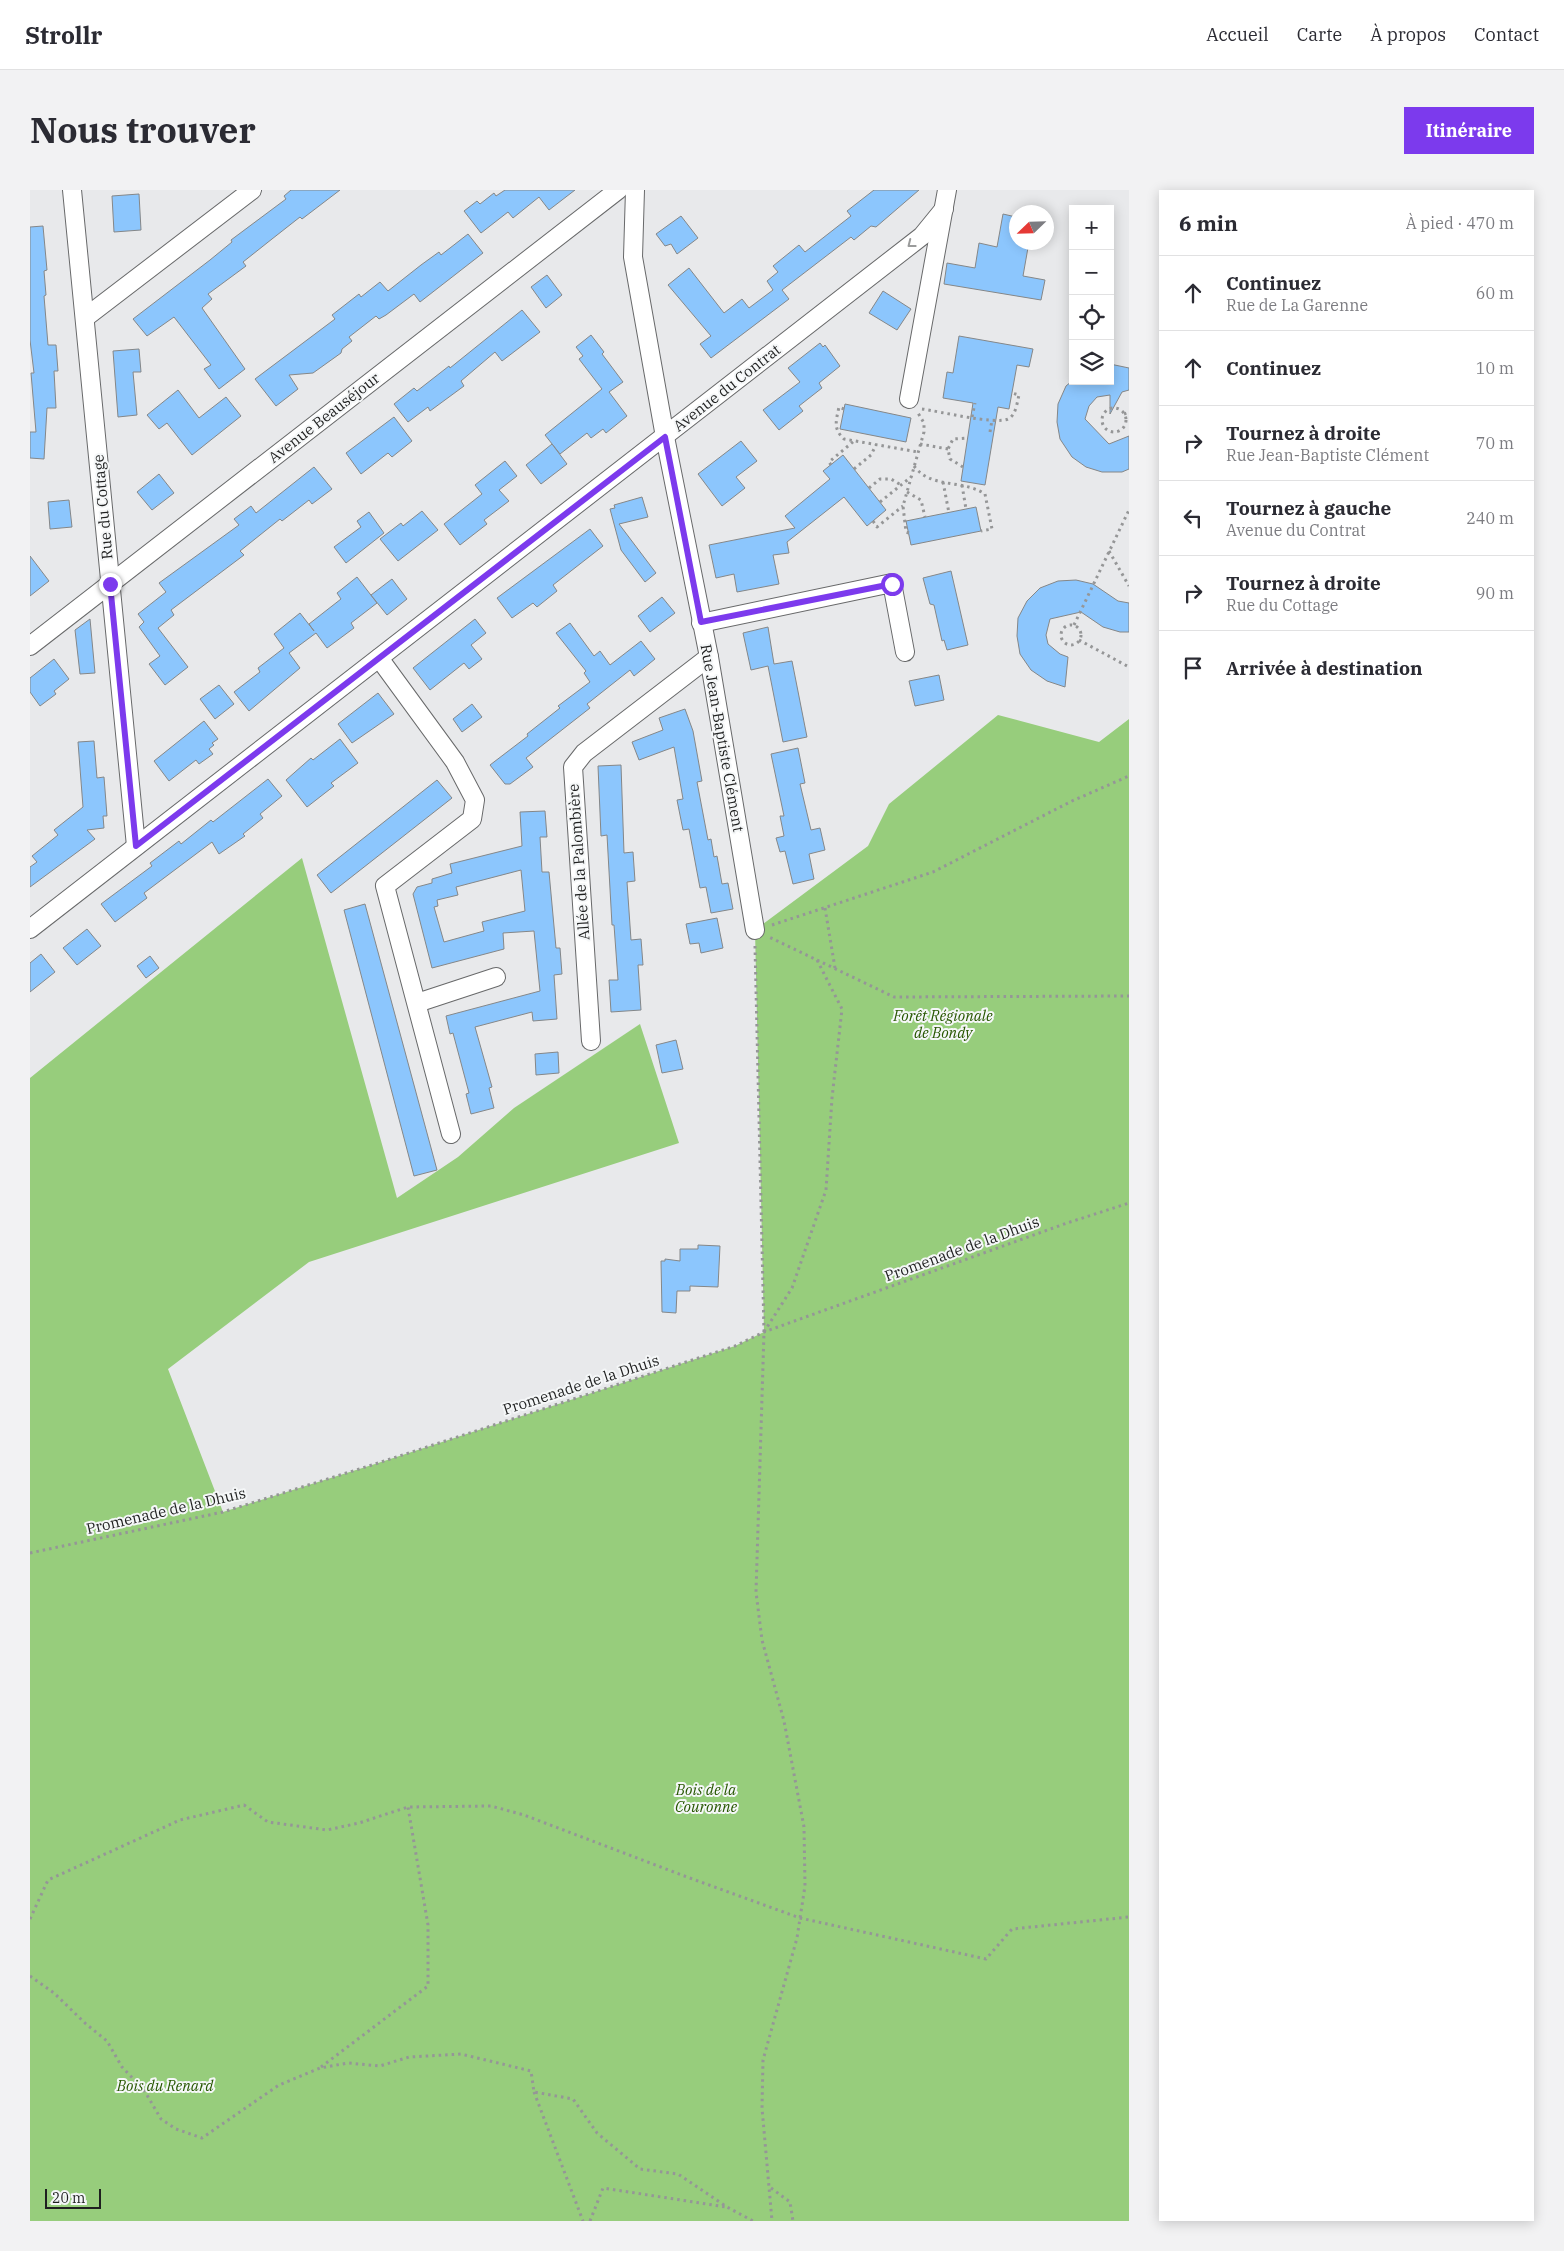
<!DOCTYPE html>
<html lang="fr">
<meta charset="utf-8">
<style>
:root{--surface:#fff;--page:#f2f2f3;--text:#2b2b33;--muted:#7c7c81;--line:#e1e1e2;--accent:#7c3aed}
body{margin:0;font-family:"IBM Plex Serif",serif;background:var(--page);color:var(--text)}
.controls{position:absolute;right:15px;top:15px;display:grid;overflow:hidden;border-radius:0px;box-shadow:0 2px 12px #0003}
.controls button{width:45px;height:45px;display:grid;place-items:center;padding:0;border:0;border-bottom:1px solid var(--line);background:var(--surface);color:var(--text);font:25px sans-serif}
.compass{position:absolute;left:979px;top:15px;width:45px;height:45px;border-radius:50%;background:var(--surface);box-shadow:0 2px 12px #0003;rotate:247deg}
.scale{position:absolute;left:15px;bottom:12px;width:56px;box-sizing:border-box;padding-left:5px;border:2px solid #1f2020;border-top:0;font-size:14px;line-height:18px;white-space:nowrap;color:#1f2020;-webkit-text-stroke:4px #f5f7f8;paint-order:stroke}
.stop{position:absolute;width:15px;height:15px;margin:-11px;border:4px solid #7c3aed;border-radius:50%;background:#fff}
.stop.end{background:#7c3aed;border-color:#fff;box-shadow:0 1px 5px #0008}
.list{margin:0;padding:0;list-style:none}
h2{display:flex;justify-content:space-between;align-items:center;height:65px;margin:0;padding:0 20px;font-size:21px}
h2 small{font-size:16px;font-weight:400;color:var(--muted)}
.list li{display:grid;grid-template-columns:32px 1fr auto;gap:15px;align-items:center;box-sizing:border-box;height:75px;padding:0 20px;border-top:1px solid var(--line)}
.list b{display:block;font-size:19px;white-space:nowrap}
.list p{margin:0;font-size:16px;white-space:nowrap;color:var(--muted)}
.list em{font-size:16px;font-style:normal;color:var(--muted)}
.icon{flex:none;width:28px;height:28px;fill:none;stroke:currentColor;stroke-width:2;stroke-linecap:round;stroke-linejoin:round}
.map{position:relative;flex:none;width:1099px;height:2031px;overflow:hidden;border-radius:0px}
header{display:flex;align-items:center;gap:30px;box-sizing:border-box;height:70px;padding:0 25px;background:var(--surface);border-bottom:1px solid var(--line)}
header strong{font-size:24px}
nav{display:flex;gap:28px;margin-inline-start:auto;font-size:18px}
.intro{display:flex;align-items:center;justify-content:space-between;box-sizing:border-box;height:120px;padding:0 30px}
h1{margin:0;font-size:35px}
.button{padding:12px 22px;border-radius:0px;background:var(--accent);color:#fff;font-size:18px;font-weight:700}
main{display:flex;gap:30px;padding:0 30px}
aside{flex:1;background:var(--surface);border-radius:0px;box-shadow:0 2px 12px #0003}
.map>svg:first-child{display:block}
.green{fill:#97cd7c}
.building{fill:#8cc6fd;stroke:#858788;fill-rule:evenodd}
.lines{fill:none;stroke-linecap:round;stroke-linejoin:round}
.street-casing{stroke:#68696a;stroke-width:20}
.path{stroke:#959697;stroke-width:3;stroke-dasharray:2.5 4;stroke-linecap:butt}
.street{stroke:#fff;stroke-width:18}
.oneway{stroke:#9a9b9b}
.route{stroke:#7c3aed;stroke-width:6}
.labels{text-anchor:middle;stroke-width:4;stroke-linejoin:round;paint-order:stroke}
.street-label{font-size:15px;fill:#1f2020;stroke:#f5f7f8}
.park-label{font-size:15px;font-style:italic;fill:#275700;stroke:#f5f7f8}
</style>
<header>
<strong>Strollr</strong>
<nav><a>Accueil</a><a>Carte</a><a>À propos</a><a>Contact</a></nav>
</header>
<div class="intro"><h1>Nous trouver</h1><a class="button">Itinéraire</a></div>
<main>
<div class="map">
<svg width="1099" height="2031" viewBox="0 0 1099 2031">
<rect width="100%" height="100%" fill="#e8e9eb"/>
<!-- green -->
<polygon class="green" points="968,525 1069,552 1099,529 1099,2031 0,2031 0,888 272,668 367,1008 428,967 484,918 610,834 649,953 279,1072 138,1179 193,1322 345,1274 705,1156 734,1142 725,740 838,656 859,614"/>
<!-- building -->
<g class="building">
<polygon points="261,0 310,0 272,29 270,27 242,49 213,72 216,76 178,104 182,109 172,118 215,179 189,199 174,179 181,175 144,127 117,146 103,129 180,70 202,52 201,50 256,9 254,6"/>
<polygon points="475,0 545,0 519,20 509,7 483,28 478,22 451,43 434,21 447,11 450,14 464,3 466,6"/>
<polygon points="844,0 889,0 846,37 841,36 824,50 821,47 752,100 759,109 681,168 670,154 681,146 638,95 659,78 694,123 712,109 719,118 743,100 737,91 748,82 743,76 769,55 775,62 821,26 817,21"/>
<polygon points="109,4 111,40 84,42 82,6"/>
<polygon points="973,24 986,27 986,52 999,52 993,86 1015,90 1011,110 914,94 917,73 945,78 949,53 967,57"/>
<polygon points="651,26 668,48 647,64 641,54 635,56 626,44"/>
<polygon points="13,36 17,80 14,81 16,105 14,106 18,155 26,155 28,181 24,181 26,218 17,218 14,269 0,268 0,242 6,242 1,183 4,183 0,150 0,37"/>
<polygon points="438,44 453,63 390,112 384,104 356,125 349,129 346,126 319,147 322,151 312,159 311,163 283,183 259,185 268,199 246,216 225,189 305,129 302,125 329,104 331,107 350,92 358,101 391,75 409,62 411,65"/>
<polygon points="517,85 532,105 516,118 501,97"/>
<polygon points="853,101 881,119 867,140 839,123"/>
<polygon points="492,120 510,142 472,171 465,162 431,191 434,196 400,221 398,217 378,232 364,214 384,198 387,201 419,176 420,178"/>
<polygon points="561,145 574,162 572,164 593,192 579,202 597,226 576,243 573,239 561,248 557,243 530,264 515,245 572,199 549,169 553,166 546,157"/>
<polygon points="929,146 1003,159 999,177 987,175 979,219 968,217 955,295 931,291 943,213 913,208 917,182 923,183"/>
<polygon points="790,153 793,157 795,155 810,176 789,193 792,198 769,216 773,221 749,240 733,220 770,192 758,178"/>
<polygon points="109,159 111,182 103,182 107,225 88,227 83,161"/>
<polygon points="1080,174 1099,178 1099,200 1092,202 1080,224 1080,205 1067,207 1059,216 1055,229 1079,254 1099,246 1099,279 1092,282 1072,282 1056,277 1042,267 1030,249 1027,232 1028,214 1036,196 1042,191 1080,191"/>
<polygon points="148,200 169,228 196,207 211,226 162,265 137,233 129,239 117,225"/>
<polygon points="815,214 881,228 876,252 810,239"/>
<polygon points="364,227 382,251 362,267 358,263 331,284 316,263"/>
<polygon points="711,251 727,271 706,287 715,298 692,316 668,284"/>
<polygon points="522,254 537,274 511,294 496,275"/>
<polygon points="813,265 856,320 837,336 814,307 757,352 759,363 743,365 749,394 707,402 704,384 686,388 679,355 765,338 755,326 800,289 793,281"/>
<polygon points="475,271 487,286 469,300 479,311 454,330 457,334 430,355 414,334 452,304 445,295"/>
<polygon points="284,277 302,299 282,314 279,310 252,331 250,329 210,361 214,365 141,420 144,425 128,438 158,477 135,495 119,474 130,466 109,437 114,432 108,424 136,402 129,393 209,335 204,329 221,316 226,323"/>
<polygon points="129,284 144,303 122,320 107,302"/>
<polygon points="612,307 618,327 589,334 626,383 615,392 591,360 580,319 585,318 584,315"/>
<polygon points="39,310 42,337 20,339 18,312"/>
<polygon points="946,317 951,341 881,355 876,331"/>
<polygon points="392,321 408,340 368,371 350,349 371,333 373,336"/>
<polygon points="339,322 354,343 316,373 304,357 331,337 327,331"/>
<polygon points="560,339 573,356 523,395 527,401 507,417 503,413 482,428 467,408"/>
<polygon points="0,366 19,391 0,406"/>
<polygon points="921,381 938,455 917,460 914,450 912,451 904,415 900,414 893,388"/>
<polygon points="327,387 347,413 321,433 324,438 297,458 286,443 259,463 270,478 219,521 204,502 230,482 228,478 254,458 244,444 270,423 284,441 279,434 311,409 307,403"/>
<polygon points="362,389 377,409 357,425 341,405"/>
<polygon points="1046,390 1063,394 1088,411 1099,413 1099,442 1090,442 1073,437 1051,422 1020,429 1016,445 1018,454 1030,464 1038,467 1035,497 1017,491 1001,480 990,464 987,446 988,428 997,411 1010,398 1028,391"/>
<polygon points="632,407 645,423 620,442 608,426"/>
<polygon points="60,429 65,483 50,484 45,440"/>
<polygon points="445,429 456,443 441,455 452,469 439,479 434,473 400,500 383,478"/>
<polygon points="540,433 564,466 570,461 580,475 611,451 625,469 604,486 600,480 557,514 560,518 496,568 503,577 480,594 475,594 460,575 498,546 497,544 530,518 528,516 560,492 554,483 556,481 526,443"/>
<polygon points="738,437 744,474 762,471 777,547 753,552 738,476 721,480 713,443"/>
<polygon points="24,469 39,489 24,501 26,504 10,516 0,502 0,488"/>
<polygon points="909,485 914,510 885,516 879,491"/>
<polygon points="189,495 204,514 185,529 170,509"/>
<polygon points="348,503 364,524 322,553 308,534"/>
<polygon points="442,514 452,527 432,542 423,529"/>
<polygon points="655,519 663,541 672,591 667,592 678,650 681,649 684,667 687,666 692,694 698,693 703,719 681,723 676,697 670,698 659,639 653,640 647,610 653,609 644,557 609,570 602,552 633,540 629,528"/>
<polygon points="174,531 188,549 182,553 184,555 179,559 183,564 169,574 166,570 139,591 124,571"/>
<polygon points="310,549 328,573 301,593 304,596 277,617 256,590 281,568 283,570"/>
<polygon points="64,551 67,588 74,587 77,626 73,626 74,638 57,640 65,649 0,697 0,677 7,672 2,666 28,645 24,640 53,617 48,552"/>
<polygon points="768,558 775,593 770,594 781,640 790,638 795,660 779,664 784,689 763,694 755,661 750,662 746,648 754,646 750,626 754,626 741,564"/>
<polygon points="591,575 594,663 603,662 605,691 597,692 601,750 611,749 613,775 608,775 611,820 581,822 579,790 588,790 584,735 582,735 577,645 571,646 568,576"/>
<polygon points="238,589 252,606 230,624 233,628 213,644 215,646 189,664 182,652 114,703 117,708 85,732 71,714 122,676 120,673 149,651 151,654 181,630 183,632"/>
<polygon points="407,590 422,608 301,703 287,685"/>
<path d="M 515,621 L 517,647 L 510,647 L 512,682 L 519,682 L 526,758 L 530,758 L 532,784 L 524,785 L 527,829 L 503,831 L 502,822 L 445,837 L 462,897 L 459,898 L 464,918 L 441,924 L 436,904 L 439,903 L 423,843 L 420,844 L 416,826 L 510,801 L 504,741 L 473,743 L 474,759 L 402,778 L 383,704 L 387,697 L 402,693 L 402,689 L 422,683 L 420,674 L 492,656 L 490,622 ZM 491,680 L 495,721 L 452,732 L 454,741 L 414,752 L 404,717 L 408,716 L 407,710 L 428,705 L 426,697 Z"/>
<polygon points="335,714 407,980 384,986 314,720"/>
<polygon points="687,728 693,758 671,763 669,753 660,754 656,734"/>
<polygon points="57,739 71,756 47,775 33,758"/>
<polygon points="11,764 25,782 0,802 0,773"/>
<polygon points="120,766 129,778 116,788 107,776"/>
<polygon points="646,850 653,879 632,883 626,855"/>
<polygon points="528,862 529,883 506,885 505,864"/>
<polygon points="668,1055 690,1056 688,1097 660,1096 660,1101 647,1101 646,1123 632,1122 631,1071 635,1071 635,1069 650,1071 650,1059 668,1059"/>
</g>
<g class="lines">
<!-- street casing -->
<g class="street-casing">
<g id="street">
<polyline points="42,0 106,656"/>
<polyline points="605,0 603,67 635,247 679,467 725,740"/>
<polyline points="56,127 222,0"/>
<polyline points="879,209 917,0"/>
<polyline points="671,433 862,393 875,462"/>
<polyline points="0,456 588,0"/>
<polyline points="349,468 425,572 445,610 442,629 355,696 421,944"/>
<polyline points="0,739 892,46 914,19"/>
<polyline points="387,813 466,787"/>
<polyline points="561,851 543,577 554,563 679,467"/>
</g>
</g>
<!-- path -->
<g class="path">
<circle cx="1084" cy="230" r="12"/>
<path d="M 814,219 L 809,217 C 806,231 803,239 814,249 L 888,262"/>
<path d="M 892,219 C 908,221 965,235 978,229 C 986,225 987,213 989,205 L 982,203"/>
<polyline points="1094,224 1099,222"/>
<polyline points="942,227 945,213"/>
<polyline points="960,242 962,230"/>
<polyline points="890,254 918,259"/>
<polyline points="801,275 799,272 824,251"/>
<path d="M 884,276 C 901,299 932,289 955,304 L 962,339 L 951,341"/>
<polyline points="933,277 920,269 918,259 923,249 938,248"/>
<polyline points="824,279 841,265 846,255"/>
<polyline points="913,292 919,323"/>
<polyline points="932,295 936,319"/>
<polyline points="839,298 850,289 861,289 871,295"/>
<polyline points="877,302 891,310 895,327"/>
<polyline points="850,312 881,287"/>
<polyline points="843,331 847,337 873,316"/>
<polyline points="879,343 876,342 873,316 894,242 894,233 888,223"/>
<polyline points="1079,361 1099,396"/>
<circle cx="1041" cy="445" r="10"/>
<polyline points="1044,435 1099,320"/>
<polyline points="1049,450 1099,477"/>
<polyline points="795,718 805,778"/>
<polyline points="742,735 903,682 1042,611 1099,586"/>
<polyline points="725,756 734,1142 726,1402 732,1450 754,1531 774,1637 775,1696 767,1748 733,1870 732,1918 742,2031"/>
<polyline points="787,770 864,807 1099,806"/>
<polyline points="734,1142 762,1098 796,1000 802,908 812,819 787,770 739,747"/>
<polyline points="0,1363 193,1322 345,1274 705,1156 734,1142 1037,1033 1099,1013"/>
<polyline points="0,1729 18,1690 150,1630 214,1615 238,1632 297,1640 329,1633 378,1617 461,1616 494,1625 657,1687 770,1728 956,1769 982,1739 1099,1727"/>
<polyline points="0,1786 24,1803 56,1834 77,1851 92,1877 114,1900 131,1929 146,1939 172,1948 249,1895 290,1878 318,1873 350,1876 379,1867 431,1864 501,1881 504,1902 543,1909 567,1943 610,1979 648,1984 697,2017 723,2031"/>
<polyline points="291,1877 398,1796 398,1735 378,1617"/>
<polyline points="504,1902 553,2031"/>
<polyline points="741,1998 760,2012 763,2031"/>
<polyline points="560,2031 573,1998 696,2017"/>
</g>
<!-- street -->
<use href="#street" class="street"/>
</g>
<!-- one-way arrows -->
<defs><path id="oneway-chevron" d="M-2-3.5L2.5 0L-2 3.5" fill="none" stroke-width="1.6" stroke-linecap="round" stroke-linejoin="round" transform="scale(1.25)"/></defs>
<use class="oneway" href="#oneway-chevron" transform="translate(881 54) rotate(142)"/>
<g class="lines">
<!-- route -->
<polyline class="route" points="80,394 106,656 635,247 671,432 862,394"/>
</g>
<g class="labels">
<!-- street labels -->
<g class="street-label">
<text transform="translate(697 198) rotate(-38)" y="5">Avenue du Contrat</text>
<text transform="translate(294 228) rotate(-38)" y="5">Avenue Beauséjour</text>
<text transform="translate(73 317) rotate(-95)" y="5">Rue du Cottage</text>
<text transform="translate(692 548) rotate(80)" y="5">Rue Jean-Baptiste Clément</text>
<text transform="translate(549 672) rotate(-94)" y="5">Allée de la Palombière</text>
<text transform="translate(932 1059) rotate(-20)" y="5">Promenade de la Dhuis</text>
<text transform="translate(551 1195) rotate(-18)" y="5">Promenade de la Dhuis</text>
<text transform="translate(136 1321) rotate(-13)" y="5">Promenade de la Dhuis</text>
</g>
<!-- park labels -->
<g class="park-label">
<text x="913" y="831">Forêt Régionale<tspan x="913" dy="17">de Bondy</tspan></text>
<text x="676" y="1605">Bois de la<tspan x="676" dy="17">Couronne</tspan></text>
<text x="135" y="1901">Bois du Renard</text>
</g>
</g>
</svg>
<div class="controls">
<button>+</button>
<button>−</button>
<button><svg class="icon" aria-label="locate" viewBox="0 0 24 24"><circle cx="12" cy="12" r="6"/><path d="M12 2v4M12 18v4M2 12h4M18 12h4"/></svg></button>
<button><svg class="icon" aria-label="layers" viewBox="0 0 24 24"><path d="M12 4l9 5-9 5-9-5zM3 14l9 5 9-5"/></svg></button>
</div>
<svg class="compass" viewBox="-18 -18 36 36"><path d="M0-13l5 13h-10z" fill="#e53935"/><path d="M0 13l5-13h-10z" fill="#7c7c81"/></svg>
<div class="scale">20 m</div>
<div class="stop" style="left:862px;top:394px"></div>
<div class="stop end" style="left:80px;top:394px"></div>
</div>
<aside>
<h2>6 min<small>À pied · 470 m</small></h2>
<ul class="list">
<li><svg class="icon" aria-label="ahead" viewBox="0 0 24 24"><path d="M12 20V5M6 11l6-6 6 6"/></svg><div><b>Continuez</b><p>Rue de La Garenne</p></div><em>60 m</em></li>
<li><svg class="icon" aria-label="ahead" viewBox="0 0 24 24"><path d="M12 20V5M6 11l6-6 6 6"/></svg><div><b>Continuez</b></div><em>10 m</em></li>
<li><svg class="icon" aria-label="right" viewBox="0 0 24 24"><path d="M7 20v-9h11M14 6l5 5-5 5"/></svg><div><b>Tournez à droite</b><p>Rue Jean-Baptiste Clément</p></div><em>70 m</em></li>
<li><svg class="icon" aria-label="left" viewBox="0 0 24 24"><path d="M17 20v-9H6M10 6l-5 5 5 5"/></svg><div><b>Tournez à gauche</b><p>Avenue du Contrat</p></div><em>240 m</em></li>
<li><svg class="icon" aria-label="right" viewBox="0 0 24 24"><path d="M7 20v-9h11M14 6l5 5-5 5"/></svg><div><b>Tournez à droite</b><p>Rue du Cottage</p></div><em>90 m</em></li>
<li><svg class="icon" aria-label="arrive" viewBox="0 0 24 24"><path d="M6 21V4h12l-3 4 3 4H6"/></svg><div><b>Arrivée à destination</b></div></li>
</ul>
</aside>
</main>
